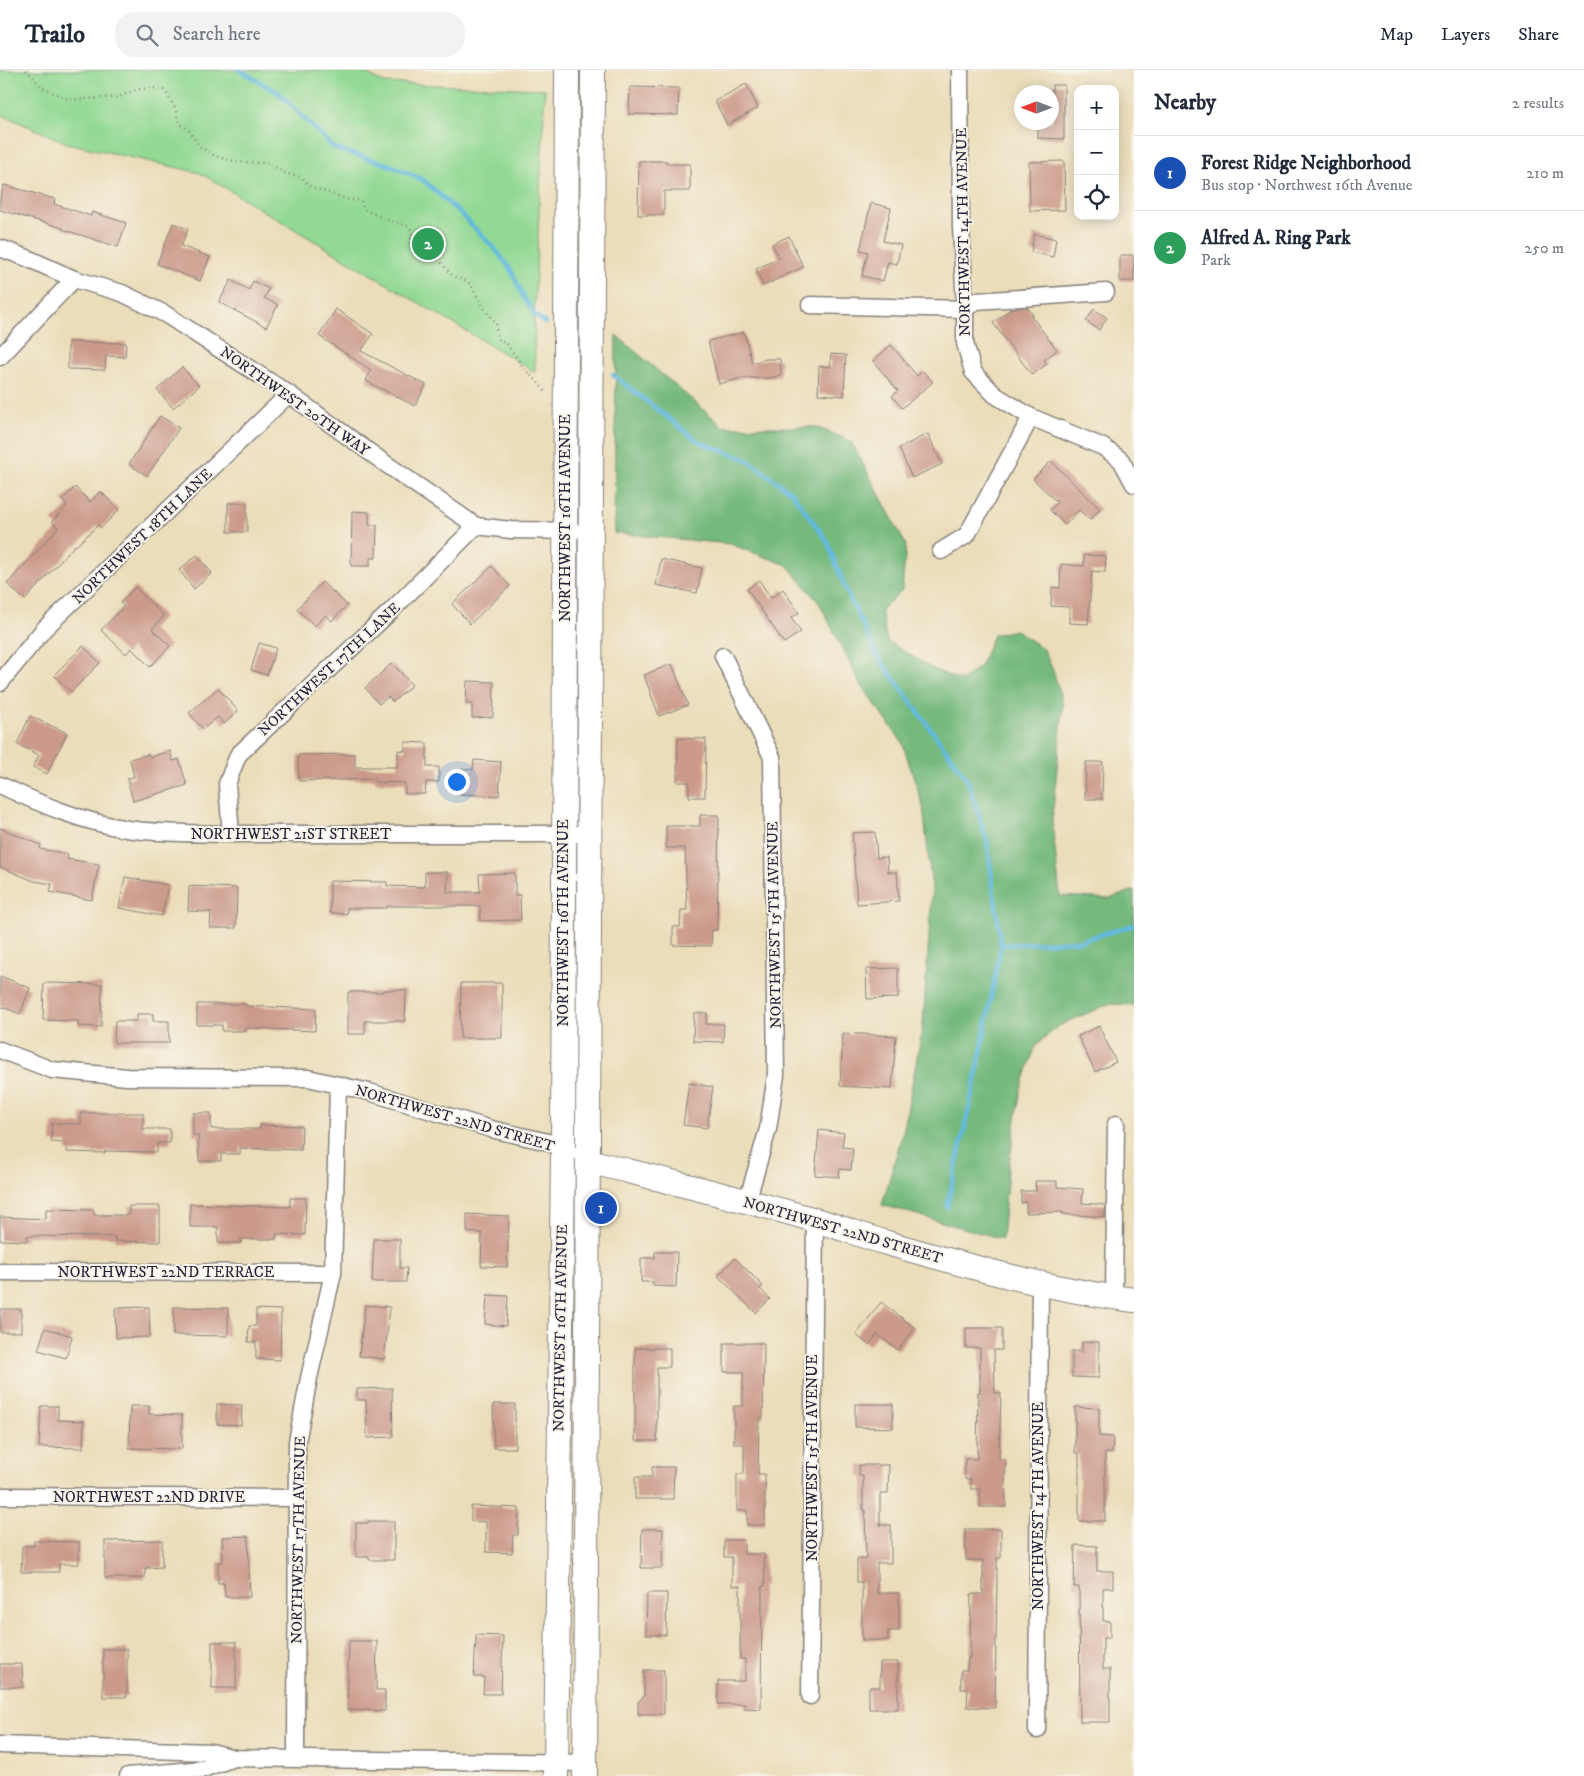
<!DOCTYPE html>
<meta charset="utf-8">
<style>
:root{--surface:#fff;--page:#f2f2f3;--text:#1f2937;--muted:#747a83;--line:#e0e1e3;--accent:#b45309}
body{margin:0;font-family:"IM FELL DW Pica",serif;background:var(--page);color:var(--text)}
.controls{position:absolute;right:15px;top:15px;display:grid;overflow:hidden;border-radius:10px;box-shadow:0 2px 12px #0003}
.controls button{width:45px;height:45px;display:grid;place-items:center;padding:0;border:0;border-bottom:1px solid var(--line);background:var(--surface);color:var(--text);font:25px sans-serif}
.compass{position:absolute;left:1014px;top:15px;width:45px;height:45px;border-radius:50%;background:var(--surface);box-shadow:0 2px 12px #0003;rotate:270deg}
.you{position:absolute;left:456px;top:711px;width:18px;height:18px;margin:-12px;border:4px solid #fff;border-radius:50%;background:#1a73e8;box-shadow:0 0 0 8px #1a73e833}
.badge{display:grid;place-items:center;width:32px;height:32px;border-radius:50%;background:var(--accent);color:#fff;font-size:16px;font-weight:700}
.pin{position:absolute;translate:-50% -50%;border:2px solid #fff;box-shadow:0 1px 5px #0006}
.list{margin:0;padding:0;list-style:none}
h2{display:flex;justify-content:space-between;align-items:center;height:65px;margin:0;padding:0 20px;font-size:21px}
h2 small{font-size:16px;font-weight:400;color:var(--muted)}
.list li{display:grid;grid-template-columns:32px 1fr auto;gap:15px;align-items:center;box-sizing:border-box;height:75px;padding:0 20px;border-top:1px solid var(--line)}
.list b{display:block;font-size:19px;white-space:nowrap}
.list p{margin:0;font-size:16px;white-space:nowrap;color:var(--muted)}
.list em{font-size:16px;font-style:normal;color:var(--muted)}
.icon{flex:none;width:28px;height:28px;fill:none;stroke:currentColor;stroke-width:2;stroke-linecap:round;stroke-linejoin:round}
.map{position:relative;flex:none;width:1134px;height:1706px;overflow:hidden}
header{display:flex;align-items:center;gap:30px;box-sizing:border-box;height:70px;padding:0 25px;background:var(--surface);border-bottom:1px solid var(--line)}
header strong{font-size:24px}
nav{display:flex;gap:28px;margin-inline-start:auto;font-size:18px}
.search{width:350px;height:45px;background:var(--page);display:flex;align-items:center;gap:12px;box-sizing:border-box;padding:0 18px;border-radius:20px;color:var(--muted);font-size:19px}
main{display:flex}
aside{flex:1;background:var(--surface)}
.map>svg:first-child{display:block}
.green{fill:#92d993;stroke:#5a7e67}
.forest{fill:#75b97d;stroke:#4c6e5c}
.lines{fill:none;stroke-linecap:round;stroke-linejoin:round}
.stream{stroke:#62b9df;stroke-width:4.5}
.building{fill:#cb9a8a}
.street-casing{stroke:#86807a;stroke-width:19}
.secondary-casing{stroke:#86807a;stroke-width:26}
.path{stroke:#86807a;stroke-width:2.5;stroke-dasharray:1 4;stroke-linecap:butt}
.street{stroke:#fff;stroke-width:16}
.secondary{stroke:#fff;stroke-width:24}
.labels{text-anchor:middle;stroke-width:4;stroke-linejoin:round;paint-order:stroke}
.street-label{font-size:15px;fill:#22223b;stroke:#f7f3e8}
</style>
<header>
<strong>Trailo</strong>
<div class="search"><svg class="icon" aria-label="search" viewBox="0 0 24 24"><circle cx="10" cy="10" r="6"/><path d="M15 15l6 6"/></svg>Search here</div>
<nav><a>Map</a><a>Layers</a><a>Share</a></nav>
</header>
<main>
<div class="map">
<svg width="1134" height="1706" viewBox="0 0 1134 1706">
<rect width="100%" height="100%" fill="#f7f3e8"/>
<filter id="ink" filterUnits="userSpaceOnUse"><feTurbulence type="fractalNoise" baseFrequency=".02" numOctaves="2"/><feDisplacementMap in="SourceGraphic" scale="10" xChannelSelector="R" yChannelSelector="G"/><feConvolveMatrix kernelMatrix="1 2 1 2 8 2 1 2 1" color-interpolation-filters="sRGB"/></filter>
<filter id="wash" filterUnits="userSpaceOnUse"><feTurbulence type="fractalNoise" baseFrequency=".0096" numOctaves="4" result="noise"/><feDisplacementMap in="SourceGraphic" scale="20" xChannelSelector="R" yChannelSelector="G"/><feGaussianBlur stdDeviation="1.12" result="paint"/><feColorMatrix in="noise" values="0 0 0 0 0 0 0 0 0 0 0 0 0 0 0 0 0 1.4 0 .05"/><feComposite in="paint" operator="in"/></filter>
<g filter="url(#wash)">
<rect width="100%" height="100%" fill="#ebddb9"/>
<!-- green -->
<polygon class="green" points="0,0 360,0 384,13 545,19 534,244 535,302 200,103 67,73 0,44"/>
<!-- forest -->
<polygon class="forest" points="616,265 724,357 816,357 851,371 906,475 902,520 881,540 887,571 931,598 961,611 981,595 993,565 1016,560 1044,580 1054,603 1063,635 1052,751 1060,826 1109,829 1134,820 1134,935 1109,934 1060,955 1036,975 1021,1018 1008,1100 1002,1169 882,1135 904,1058 923,955 932,820 923,736 902,672 859,612 820,534 787,495 730,474 614,463"/>
<g class="lines">
<!-- stream -->
<g class="stream">
<polyline points="239,0 279,23 334,78 392,96 423,110 462,145 495,179 511,200 522,224 534,244 545,253"/>
<polyline points="613,305 699,372 746,389 792,423 827,471 846,520 877,585 967,709 987,771 1001,875 1079,871 1134,855"/>
<polyline points="947,1137 979,993 1001,875"/>
</g>
</g>
<g id="blocks">
<!-- building -->
<g class="building">
<polygon points="746,14 758,38 727,55 715,31"/>
<polygon points="1052,15 1064,15 1064,69 1038,68 1038,52 1052,52"/>
<polygon points="630,17 679,18 678,45 629,44"/>
<polygon points="639,91 667,91 667,94 690,94 690,121 664,121 664,145 638,145"/>
<polygon points="1064,91 1065,140 1030,141 1029,92"/>
<polygon points="4,115 55,129 54,134 91,146 92,142 126,153 118,177 62,159 63,158 0,140 0,129"/>
<polygon points="871,133 891,138 883,171 901,175 897,194 888,192 883,211 862,206 868,182 860,180"/>
<polygon points="173,153 188,159 181,176 210,187 200,211 157,194"/>
<polygon points="1034,164 1056,169 1053,187 1031,182"/>
<polygon points="789,166 803,197 763,216 756,199 779,188 772,174"/>
<polygon points="1120,185 1133,185 1134,211 1120,211"/>
<polygon points="231,210 249,220 253,211 269,219 264,228 278,235 266,257 219,232"/>
<polygon points="1027,237 1033,245 1031,246 1057,280 1044,290 1047,294 1032,305 993,253 1012,238"/>
<polygon points="336,239 373,264 361,281 426,315 415,336 366,311 371,300 319,266"/>
<polygon points="1094,239 1107,248 1099,260 1086,251"/>
<polygon points="744,262 752,293 766,289 780,289 781,305 770,308 742,308 719,314 708,271"/>
<polygon points="68,272 126,273 125,287 106,286 105,300 68,299"/>
<polygon points="891,275 917,306 923,301 933,312 902,338 892,326 898,321 873,291"/>
<polygon points="831,284 846,285 844,326 818,324 819,296 830,297"/>
<polygon points="182,297 199,316 173,338 157,320"/>
<polygon points="160,346 179,358 147,406 129,394"/>
<polygon points="928,364 942,394 912,408 899,378"/>
<polygon points="1051,391 1100,439 1090,450 1079,440 1065,455 1050,440 1057,432 1033,409"/>
<polygon points="75,417 90,432 100,421 119,440 101,458 98,455 76,476 75,475 25,530 7,514 58,458 52,451 67,436 62,430"/>
<rect x="228" y="433" width="19" height="29"/>
<polygon points="352,441 369,442 369,455 377,455 376,488 370,488 370,496 351,496"/>
<polygon points="197,485 212,503 194,519 179,500"/>
<polygon points="1084,485 1106,486 1105,502 1092,501 1088,554 1069,553 1069,537 1051,536 1052,517 1060,518 1061,494 1084,496"/>
<polygon points="661,489 702,498 697,523 656,515"/>
<polygon points="492,496 510,516 470,554 452,534"/>
<polygon points="759,510 771,528 783,519 799,543 791,548 801,562 784,573 747,519"/>
<polygon points="322,512 347,535 332,551 326,545 315,556 297,539"/>
<polygon points="135,517 164,546 152,559 170,576 150,597 131,578 126,584 101,560 124,536 120,533"/>
<polygon points="259,573 276,578 267,605 251,600"/>
<polygon points="83,576 100,593 71,622 54,605"/>
<polygon points="392,593 412,615 393,632 388,627 379,634 365,618"/>
<polygon points="672,594 688,635 659,646 644,605"/>
<polygon points="467,611 494,612 493,647 472,648 472,634 466,634"/>
<polygon points="218,618 238,641 224,654 218,647 203,659 189,643"/>
<polygon points="30,646 67,663 47,704 33,697 39,685 17,674"/>
<polygon points="678,668 706,669 705,727 689,727 689,712 677,712"/>
<polygon points="405,672 427,673 427,697 439,697 439,712 426,712 425,724 405,724 405,713 375,712 375,709 299,711 298,685 355,684 355,697 398,697 398,680 405,681"/>
<polygon points="170,681 173,691 179,689 187,715 133,731 127,709 134,707 130,689 149,684 150,687"/>
<polygon points="474,690 501,692 499,726 460,724 462,699 473,700"/>
<polygon points="1086,692 1103,692 1102,729 1085,729"/>
<polygon points="700,745 719,745 717,860 712,860 711,876 673,875 673,857 680,857 681,840 687,840 685,778 666,778 666,756 700,756"/>
<polygon points="0,758 41,775 40,779 68,784 67,789 99,794 92,830 50,822 52,814 34,811 0,797"/>
<polygon points="875,762 877,788 887,787 888,802 897,802 899,831 857,834 852,763"/>
<polygon points="425,802 448,802 447,822 480,822 479,804 515,803 515,825 520,825 521,850 480,851 480,836 387,836 387,838 347,838 347,844 330,843 330,811 387,812 387,816 425,817"/>
<polygon points="125,807 168,815 162,846 119,838"/>
<polygon points="189,816 237,818 236,858 210,858 211,842 188,841"/>
<polygon points="898,898 898,928 867,929 866,899"/>
<polygon points="0,906 30,918 20,944 0,936"/>
<polygon points="44,913 102,914 101,957 78,956 78,951 43,950"/>
<polygon points="461,913 502,913 502,968 460,968"/>
<polygon points="383,920 406,920 405,951 365,951 365,964 348,964 348,922 383,922"/>
<polygon points="197,934 246,934 246,936 316,939 315,961 246,958 246,961 222,961 222,955 197,955"/>
<polygon points="694,943 707,943 706,954 724,954 723,972 693,971"/>
<polygon points="137,944 153,944 153,951 169,951 169,973 114,973 115,951 137,951"/>
<polygon points="1099,956 1116,992 1095,1002 1078,966"/>
<polygon points="843,963 896,966 892,1019 840,1016"/>
<polygon points="689,1013 713,1017 707,1058 683,1055"/>
<polygon points="81,1043 143,1043 143,1059 170,1059 170,1073 157,1073 157,1082 105,1081 105,1083 67,1082 67,1073 51,1072 52,1053 81,1054"/>
<polygon points="193,1043 211,1043 211,1059 260,1059 260,1055 302,1056 301,1080 240,1078 240,1084 221,1084 221,1091 199,1091 198,1065 193,1065"/>
<polygon points="819,1060 844,1063 842,1077 853,1078 851,1100 840,1099 839,1107 815,1105"/>
<polygon points="1035,1111 1057,1111 1057,1117 1083,1119 1082,1133 1105,1135 1105,1147 1062,1144 1063,1142 1026,1143 1026,1132 1021,1133 1021,1121 1036,1121"/>
<polygon points="290,1128 306,1128 305,1165 276,1164 276,1169 241,1169 241,1173 218,1173 218,1157 190,1157 190,1134 290,1137"/>
<polygon points="129,1136 160,1136 160,1172 115,1171 115,1167 27,1166 27,1171 0,1170 0,1147 46,1149 46,1139 94,1140 94,1145 129,1145"/>
<polygon points="467,1144 509,1146 507,1197 481,1196 482,1163 467,1162"/>
<polygon points="374,1169 400,1169 400,1198 407,1198 406,1212 372,1212"/>
<polygon points="655,1182 677,1182 676,1217 653,1216 653,1212 641,1212 641,1188 655,1188"/>
<polygon points="735,1188 763,1216 760,1219 770,1229 756,1243 718,1206"/>
<polygon points="487,1225 508,1226 506,1256 485,1254"/>
<polygon points="881,1232 915,1258 898,1280 877,1264 869,1275 856,1265"/>
<polygon points="365,1235 390,1237 384,1289 359,1286"/>
<polygon points="149,1237 150,1267 116,1268 115,1238"/>
<polygon points="174,1237 228,1238 228,1266 173,1265"/>
<rect x="0" y="1239" width="21" height="23"/>
<polygon points="256,1239 281,1240 280,1290 256,1289 256,1272 248,1272 249,1256 256,1256"/>
<polygon points="45,1258 72,1266 66,1288 38,1280"/>
<polygon points="966,1258 1002,1258 1002,1280 994,1280 995,1323 1001,1323 999,1389 1005,1389 1006,1437 980,1437 980,1419 971,1419 971,1409 965,1409 965,1389 977,1389 978,1322 980,1322 980,1278 966,1278"/>
<polygon points="1082,1272 1099,1272 1099,1308 1072,1307 1072,1281 1082,1282"/>
<polygon points="724,1273 764,1273 763,1348 759,1348 758,1404 765,1404 765,1455 747,1455 747,1440 737,1441 737,1404 744,1404 744,1374 734,1374 734,1336 743,1336 743,1302 724,1302"/>
<polygon points="635,1278 670,1278 670,1297 657,1297 657,1371 635,1371"/>
<polygon points="392,1318 393,1367 367,1368 366,1330 357,1330 357,1319"/>
<polygon points="217,1334 242,1335 241,1355 217,1354"/>
<polygon points="493,1334 515,1334 515,1378 494,1378"/>
<polygon points="855,1334 893,1334 893,1358 855,1357"/>
<polygon points="41,1336 58,1336 58,1350 84,1351 83,1378 39,1377"/>
<polygon points="130,1336 149,1336 149,1344 182,1345 182,1379 129,1378"/>
<polygon points="1075,1337 1099,1338 1099,1366 1113,1367 1112,1383 1105,1383 1105,1451 1079,1451 1079,1383 1075,1383"/>
<polygon points="859,1395 889,1395 888,1424 880,1424 880,1455 891,1455 891,1493 877,1493 877,1523 899,1523 899,1561 888,1561 888,1570 862,1570 862,1512 857,1512 857,1489 866,1489 865,1440 863,1440 863,1406 859,1406"/>
<polygon points="652,1397 674,1397 673,1429 635,1429 635,1407 652,1407"/>
<polygon points="471,1436 519,1438 518,1465 513,1465 512,1483 486,1482 486,1452 471,1451"/>
<polygon points="368,1451 394,1451 394,1490 369,1490 369,1487 356,1487 356,1453 368,1453"/>
<polygon points="642,1459 663,1459 662,1498 641,1498"/>
<polygon points="965,1459 1001,1459 1001,1488 997,1488 997,1505 995,1638 967,1637 968,1619 961,1619 961,1600 967,1600 968,1588 970,1588 971,1524 983,1524 983,1490 966,1490"/>
<polygon points="248,1466 250,1527 225,1527 224,1513 218,1513 218,1492 223,1492 222,1467"/>
<polygon points="162,1470 162,1497 145,1498 145,1508 105,1508 105,1471"/>
<polygon points="724,1470 744,1470 744,1484 764,1484 765,1516 762,1516 761,1639 744,1638 745,1634 718,1634 718,1611 745,1611 745,1589 740,1589 740,1516 732,1516 732,1487 724,1487"/>
<polygon points="34,1471 79,1472 79,1494 59,1494 59,1502 21,1502 22,1476 34,1476"/>
<polygon points="1075,1475 1097,1476 1097,1501 1113,1501 1113,1518 1103,1518 1103,1551 1110,1551 1110,1568 1103,1568 1103,1599 1110,1599 1110,1652 1080,1652 1079,1517 1074,1517"/>
<polygon points="647,1523 667,1523 666,1565 646,1565"/>
<polygon points="476,1565 503,1566 501,1624 483,1624 484,1607 474,1607"/>
<polygon points="349,1571 377,1571 376,1620 385,1620 385,1641 347,1640"/>
<rect x="212" y="1572" width="24" height="46"/>
<rect x="103" y="1579" width="24" height="48"/>
<polygon points="880,1592 898,1592 898,1639 869,1639 869,1617 880,1617"/>
<polygon points="0,1594 22,1594 23,1617 0,1617"/>
<polygon points="644,1600 664,1600 664,1644 638,1644 638,1632 644,1626"/>
</g>
</g>
</g>
<g filter="url(#ink)">
<use href="#blocks" fill-opacity="0" stroke="#86807a" stroke-width="1"/>
<g class="lines">
<!-- street casing -->
<g class="street-casing">
<g id="street">
<polyline points="960,0 961,156 965,239 965,273 973,302 995,325 1031,347 1103,377 1121,390 1134,414"/>
<polyline points="0,178 27,188 74,209 122,223 165,244 289,324 386,394 476,456 511,460 574,461"/>
<polyline points="810,235 965,239 976,231 1106,222"/>
<polyline points="0,287 74,209"/>
<polyline points="941,481 967,465 1031,347"/>
<polyline points="723,586 772,687 776,1005 768,1059 747,1132"/>
<polyline points="0,613 44,559 289,324"/>
<path d="M 0,715 C 40,734 83,752 127,759 C 161,764 196,763 231,764 L 590,764"/>
<polyline points="231,764 227,714 238,685 392,540 476,456"/>
<polyline points="0,980 52,1000 127,1007 308,1008 369,1022 491,1059 548,1072 570,1083"/>
<polyline points="0,1202 333,1203"/>
<polyline points="1114,1228 1116,1054"/>
<polyline points="0,1426 297,1428"/>
<polyline points="810,1626 815,1150"/>
<polyline points="1037,1660 1040,1212"/>
<polyline points="0,1675 211,1682 234,1688 585,1693"/>
<polyline points="296,1688 297,1372 309,1308 333,1203 338,1015"/>
<polyline points="128,1706 203,1699 234,1688"/>
</g>
</g>
<!-- secondary casing -->
<g class="secondary-casing">
<g id="secondary">
<path d="M 588,1091 C 664,1110 740,1128 815,1150 C 839,1157 863,1166 887,1173 C 967,1196 1052,1220 1134,1230"/>
<polyline points="556,1706 563,1079 567,0"/>
<polyline points="585,1706 593,0"/>
</g>
</g>
<!-- path -->
<path class="path" d="M 26,0 L 43,18 L 70,30 L 118,27 L 139,19 L 161,18 L 166,22 L 176,40 L 179,54 L 188,59 L 199,76 L 215,86 L 237,92 L 268,93 L 287,104 L 301,107 L 311,117 L 350,130 L 361,130 L 363,139 C 371,142 378,147 386,149 C 394,152 402,154 410,157 L 412,164 L 409,172 C 419,183 420,188 436,187 L 453,206 L 467,211 L 472,217 L 485,240 L 496,253 L 497,265 L 500,271 L 506,273 L 527,302 L 537,311 L 546,323"/>
<!-- street -->
<use href="#street" class="street"/>
<!-- secondary -->
<use href="#secondary" class="secondary"/>
</g>
</g>
<g class="labels">
<!-- street labels -->
<g class="street-label">
<text transform="translate(963 162) rotate(-91)" y="5">NORTHWEST 14TH AVENUE</text>
<text transform="translate(295 331) rotate(35)" y="5">NORTHWEST 20TH WAY</text>
<text transform="translate(565 448) rotate(-90)" y="5">NORTHWEST 16TH AVENUE</text>
<text transform="translate(142 466) rotate(-44)" y="5">NORTHWEST 18TH LANE</text>
<text transform="translate(329 599) rotate(-43)" y="5">NORTHWEST 17TH LANE</text>
<text x="291" y="769">NORTHWEST 21ST STREET</text>
<text transform="translate(563 853) rotate(-90)" y="5">NORTHWEST 16TH AVENUE</text>
<text transform="translate(774 855) rotate(-91)" y="5">NORTHWEST 15TH AVENUE</text>
<text transform="translate(455 1048) rotate(16)" y="5">NORTHWEST 22ND STREET</text>
<text transform="translate(843 1160) rotate(16)" y="5">NORTHWEST 22ND STREET</text>
<text x="166" y="1207">NORTHWEST 22ND TERRACE</text>
<text transform="translate(560 1258) rotate(-89)" y="5">NORTHWEST 16TH AVENUE</text>
<text transform="translate(812 1388) rotate(-90)" y="5">NORTHWEST 15TH AVENUE</text>
<text x="149" y="1432">NORTHWEST 22ND DRIVE</text>
<text transform="translate(1038 1436) rotate(-90)" y="5">NORTHWEST 14TH AVENUE</text>
<text transform="translate(298 1470) rotate(-89)" y="5">NORTHWEST 17TH AVENUE</text>
</g>
</g>
</svg>
<div class="controls">
<button>+</button>
<button>−</button>
<button><svg class="icon" aria-label="locate" viewBox="0 0 24 24"><circle cx="12" cy="12" r="6"/><path d="M12 2v4M12 18v4M2 12h4M18 12h4"/></svg></button>
</div>
<svg class="compass" viewBox="-18 -18 36 36"><path d="M0-13l5 13h-10z" fill="#e53935"/><path d="M0 13l5-13h-10z" fill="#747a83"/></svg>
<div class="you"></div>
<div class="pin badge" style="left:601px;top:1138px;background:#1a4fb4">1</div>
<div class="pin badge" style="left:428px;top:174px;background:#2e9e5b">2</div>
</div>
<aside>
<h2>Nearby<small>2 results</small></h2>
<ul class="list">
<li><span class="badge" style="background:#1a4fb4">1</span><div><b>Forest Ridge Neighborhood</b><p>Bus stop · Northwest 16th Avenue</p></div><em>210 m</em></li>
<li><span class="badge" style="background:#2e9e5b">2</span><div><b>Alfred A. Ring Park</b><p>Park</p></div><em>250 m</em></li>
</ul>
</aside>
</main>
